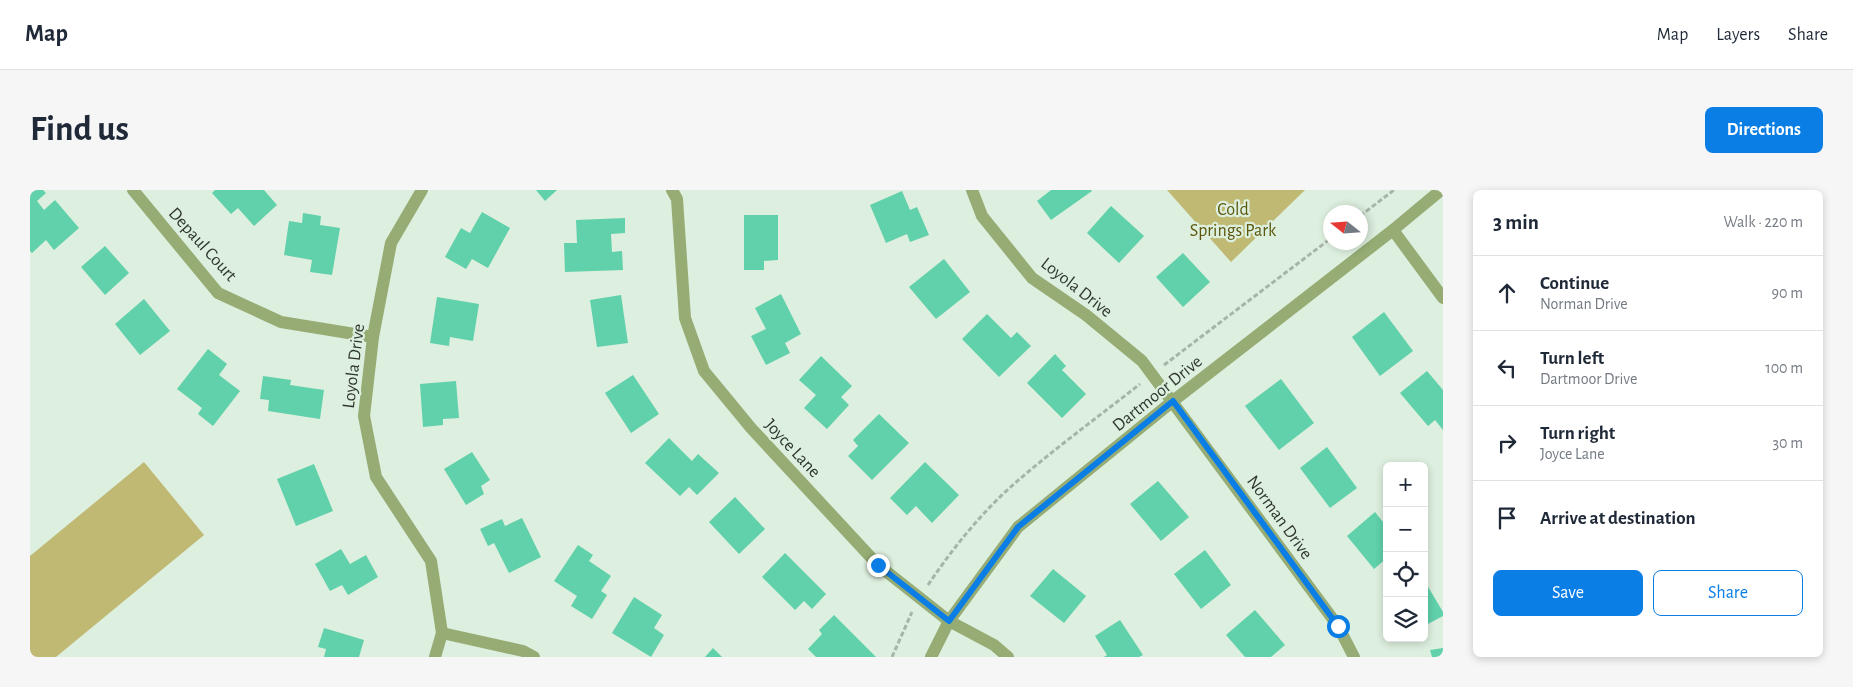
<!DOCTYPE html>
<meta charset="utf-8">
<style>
:root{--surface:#fff;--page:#f6f6f7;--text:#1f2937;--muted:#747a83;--line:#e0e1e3;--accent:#0b7ee5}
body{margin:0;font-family:"Alegreya Sans",sans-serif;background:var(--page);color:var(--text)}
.controls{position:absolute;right:15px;bottom:15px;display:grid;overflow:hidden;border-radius:8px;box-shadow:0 2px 8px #0003}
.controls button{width:45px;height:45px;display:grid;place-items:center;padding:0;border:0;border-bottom:1px solid var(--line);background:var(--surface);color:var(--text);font:25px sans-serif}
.compass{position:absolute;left:1293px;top:15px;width:45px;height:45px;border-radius:50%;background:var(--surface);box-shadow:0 2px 8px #0003;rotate:287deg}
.stop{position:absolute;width:15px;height:15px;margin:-11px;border:4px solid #0b7ee5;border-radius:50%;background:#fff}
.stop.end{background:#0b7ee5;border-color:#fff;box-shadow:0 1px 5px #0008}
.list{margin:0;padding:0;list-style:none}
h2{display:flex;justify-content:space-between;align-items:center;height:65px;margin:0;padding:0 20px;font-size:21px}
h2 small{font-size:16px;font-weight:400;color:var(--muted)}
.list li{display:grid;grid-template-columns:32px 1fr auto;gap:15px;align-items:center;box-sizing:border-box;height:75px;padding:0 20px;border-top:1px solid var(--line)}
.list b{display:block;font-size:19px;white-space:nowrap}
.list p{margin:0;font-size:16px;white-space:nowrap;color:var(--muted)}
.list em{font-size:16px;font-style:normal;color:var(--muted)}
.actions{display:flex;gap:10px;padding:15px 20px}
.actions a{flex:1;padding:11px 0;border:1px solid var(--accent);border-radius:8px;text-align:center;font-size:18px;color:var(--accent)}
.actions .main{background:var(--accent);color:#fff}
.icon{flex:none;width:28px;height:28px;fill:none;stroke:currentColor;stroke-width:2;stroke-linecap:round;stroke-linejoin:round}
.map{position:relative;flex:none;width:1413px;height:467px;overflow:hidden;border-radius:8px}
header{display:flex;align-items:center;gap:30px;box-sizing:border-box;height:70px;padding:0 25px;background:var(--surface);border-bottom:1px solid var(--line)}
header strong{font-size:24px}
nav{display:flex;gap:28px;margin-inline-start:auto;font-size:18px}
.intro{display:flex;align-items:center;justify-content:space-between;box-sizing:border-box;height:120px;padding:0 30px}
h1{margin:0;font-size:35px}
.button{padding:12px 22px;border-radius:8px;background:var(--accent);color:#fff;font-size:18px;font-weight:700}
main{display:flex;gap:30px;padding:0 30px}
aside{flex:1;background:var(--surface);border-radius:8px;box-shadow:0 2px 8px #0003}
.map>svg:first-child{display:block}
.green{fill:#c0b974}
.building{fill:#60d1aa}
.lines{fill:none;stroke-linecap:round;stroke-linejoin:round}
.path{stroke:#a6b5a7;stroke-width:3;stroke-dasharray:5 2.5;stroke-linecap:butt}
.minor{stroke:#96ac74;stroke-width:12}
.route{stroke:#0b7ee5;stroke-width:6}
.labels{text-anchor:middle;stroke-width:4.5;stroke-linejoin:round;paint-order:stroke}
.park-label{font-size:18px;fill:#5e580e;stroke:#ddefde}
.street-label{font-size:18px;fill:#2f362f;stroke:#ddefde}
</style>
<header>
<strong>Map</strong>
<nav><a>Map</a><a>Layers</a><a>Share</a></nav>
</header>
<div class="intro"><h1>Find us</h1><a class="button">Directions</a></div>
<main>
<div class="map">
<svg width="1413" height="467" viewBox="0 0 1413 467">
<rect width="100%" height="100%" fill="#ddefde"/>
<!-- green -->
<g class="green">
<polygon points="1137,0 1275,0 1201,72"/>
<polygon points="114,272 174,345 26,467 0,467 0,366"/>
</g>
<!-- building -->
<g class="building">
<polygon points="0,0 13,0 16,3 7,11 14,20 25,10 49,38 24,60 16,50 2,63 0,61"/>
<polygon points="185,0 234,0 247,15 224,36 208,18 201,24 182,3"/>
<polygon points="506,0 527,0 515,11"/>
<polygon points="1021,0 1061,0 1062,1 1021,30 1007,11"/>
<polygon points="872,1 880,20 887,17 899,45 880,52 877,44 856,53 840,15"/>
<polygon points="1081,16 1114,46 1089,73 1057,43"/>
<polygon points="452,22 480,38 458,78 442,69 436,79 415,67 431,38 440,43"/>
<polygon points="273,23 291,26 290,35 310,38 302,85 280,82 282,70 254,65 259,31 272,33"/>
<polygon points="714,25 748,25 748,70 734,71 734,80 714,80"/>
<polygon points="595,28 595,43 581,44 582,62 592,61 593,80 535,82 534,53 547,53 546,30"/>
<polygon points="75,56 99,83 75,105 51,77"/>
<polygon points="1153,63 1180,92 1153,117 1126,87"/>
<polygon points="914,69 940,102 906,129 879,97"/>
<polygon points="751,104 771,144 755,153 760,163 736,175 721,146 736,139 725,118"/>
<polygon points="591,105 598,153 567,157 560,110"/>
<polygon points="407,107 449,114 443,151 420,147 419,156 400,153"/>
<polygon points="114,109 140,141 110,165 85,134"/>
<polygon points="1354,122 1383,161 1350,186 1322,147"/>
<polygon points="957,124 981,148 987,142 1001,156 969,187 932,149"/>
<polygon points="178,159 197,174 189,185 210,201 183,236 168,224 172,218 147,199"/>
<polygon points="1025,164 1036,176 1032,180 1056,204 1032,228 997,193"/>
<polygon points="791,166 822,196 811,207 819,215 797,239 774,218 786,205 769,190"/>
<polygon points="1397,181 1413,200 1413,240 1405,230 1398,236 1370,203"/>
<polygon points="603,185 629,224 601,243 575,203"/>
<polygon points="233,186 261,190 260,195 294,200 290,229 238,221 239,210 230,209"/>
<polygon points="1251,189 1284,233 1249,260 1215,216"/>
<polygon points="426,191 429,228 413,229 413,235 393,237 390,194"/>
<polygon points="849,224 879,253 842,290 818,266 828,256 823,250"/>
<polygon points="639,248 662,271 668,264 689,283 667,305 659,297 650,306 615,273"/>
<polygon points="1297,257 1327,298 1300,318 1270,278"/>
<polygon points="442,262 460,290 451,296 454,304 436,315 414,279"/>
<polygon points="895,272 929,305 902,333 886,316 877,325 860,308"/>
<polygon points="284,274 303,321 266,336 247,289"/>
<polygon points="1128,291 1159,327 1131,351 1100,314"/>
<polygon points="705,307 735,339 709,364 679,332"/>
<polygon points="1345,322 1357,337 1357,368 1344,379 1317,346"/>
<polygon points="492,328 511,367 479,383 464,353 458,356 450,339 472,329 475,336"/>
<polygon points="548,355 563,365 559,371 581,386 571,401 577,405 562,429 541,416 547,406 524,391"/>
<polygon points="311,359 320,374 336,365 348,387 318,405 312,395 300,401 285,374"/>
<polygon points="1175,360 1201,395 1171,419 1144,384"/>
<polygon points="755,363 796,404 782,419 774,411 765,420 732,387"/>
<polygon points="1023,379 1056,406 1034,433 1000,406"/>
<polygon points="1394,390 1413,422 1413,426 1394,436"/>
<polygon points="604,407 632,425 624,438 634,445 621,467 582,443"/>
<polygon points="1225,420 1255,455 1241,467 1215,467 1196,445"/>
<polygon points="804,425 846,467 786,467 778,459 792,444 789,440"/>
<polygon points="1090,430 1113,465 1109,467 1074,467 1077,465 1065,446"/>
<polygon points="294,438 334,450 329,467 294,467 296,459 288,457"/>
<polygon points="683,458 692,467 675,467"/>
<polygon points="1413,458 1413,467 1402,467 1400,460"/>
</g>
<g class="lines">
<!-- path -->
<g class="path">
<polyline points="1330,26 1364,0"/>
<polyline points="1134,175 1300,49"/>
<path d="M 898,395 C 923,358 951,323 984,294 C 1024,259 1068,227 1110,194"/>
<polyline points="862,467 882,422"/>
</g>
<!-- minor -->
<g class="minor">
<polyline points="103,0 188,103 251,132 343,147"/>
<polyline points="392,0 361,53 343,147 334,226 346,287 401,371 412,443 405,467"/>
<polyline points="642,0 647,9 655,128 674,181 721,238 848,375 919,431 964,455 978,467"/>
<polyline points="942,0 952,26 1002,88 1056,125 1112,171 1308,436 1324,467"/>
<polyline points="1363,40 1413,108"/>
<polyline points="412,443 493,461 504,467"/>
<polyline points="901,467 919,431 988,337 1143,211 1363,40 1411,0"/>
</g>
</g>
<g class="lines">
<!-- route -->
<polyline class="route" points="848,375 919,431 988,337 1143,211 1308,436"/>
</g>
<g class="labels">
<!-- park labels -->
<g class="park-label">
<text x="1203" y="25">Cold<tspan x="1203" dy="21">Springs Park</tspan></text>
</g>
<!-- street labels -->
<g class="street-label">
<text transform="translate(173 54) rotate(48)" y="6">Depaul Court</text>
<text transform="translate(1047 97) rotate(38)" y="6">Loyola Drive</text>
<text transform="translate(323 176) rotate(-83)" y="6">Loyola Drive</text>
<text transform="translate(1127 203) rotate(-39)" y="6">Dartmoor Drive</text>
<text transform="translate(763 258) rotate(47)" y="6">Joyce Lane</text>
<text transform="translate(1250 327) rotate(54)" y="6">Norman Drive</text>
</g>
</g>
</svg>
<div class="controls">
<button>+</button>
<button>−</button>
<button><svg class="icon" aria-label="locate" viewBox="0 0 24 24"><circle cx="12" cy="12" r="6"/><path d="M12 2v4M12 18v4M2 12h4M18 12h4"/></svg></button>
<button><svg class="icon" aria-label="layers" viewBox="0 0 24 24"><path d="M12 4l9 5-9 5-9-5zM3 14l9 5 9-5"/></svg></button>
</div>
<svg class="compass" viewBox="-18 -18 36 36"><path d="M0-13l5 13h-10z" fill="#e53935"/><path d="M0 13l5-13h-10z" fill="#747a83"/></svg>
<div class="stop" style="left:1308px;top:436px"></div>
<div class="stop end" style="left:848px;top:375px"></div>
</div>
<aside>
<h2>3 min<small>Walk · 220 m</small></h2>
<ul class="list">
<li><svg class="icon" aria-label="ahead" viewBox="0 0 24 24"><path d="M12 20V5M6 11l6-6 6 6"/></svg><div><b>Continue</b><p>Norman Drive</p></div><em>90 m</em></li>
<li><svg class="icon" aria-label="left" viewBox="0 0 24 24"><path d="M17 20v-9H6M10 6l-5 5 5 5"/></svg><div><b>Turn left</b><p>Dartmoor Drive</p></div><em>100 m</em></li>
<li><svg class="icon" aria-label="right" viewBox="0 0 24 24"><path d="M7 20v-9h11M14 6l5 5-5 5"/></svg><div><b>Turn right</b><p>Joyce Lane</p></div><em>30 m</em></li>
<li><svg class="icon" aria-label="arrive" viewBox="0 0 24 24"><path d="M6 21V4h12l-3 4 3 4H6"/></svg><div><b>Arrive at destination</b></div></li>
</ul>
<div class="actions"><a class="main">Save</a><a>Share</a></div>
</aside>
</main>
